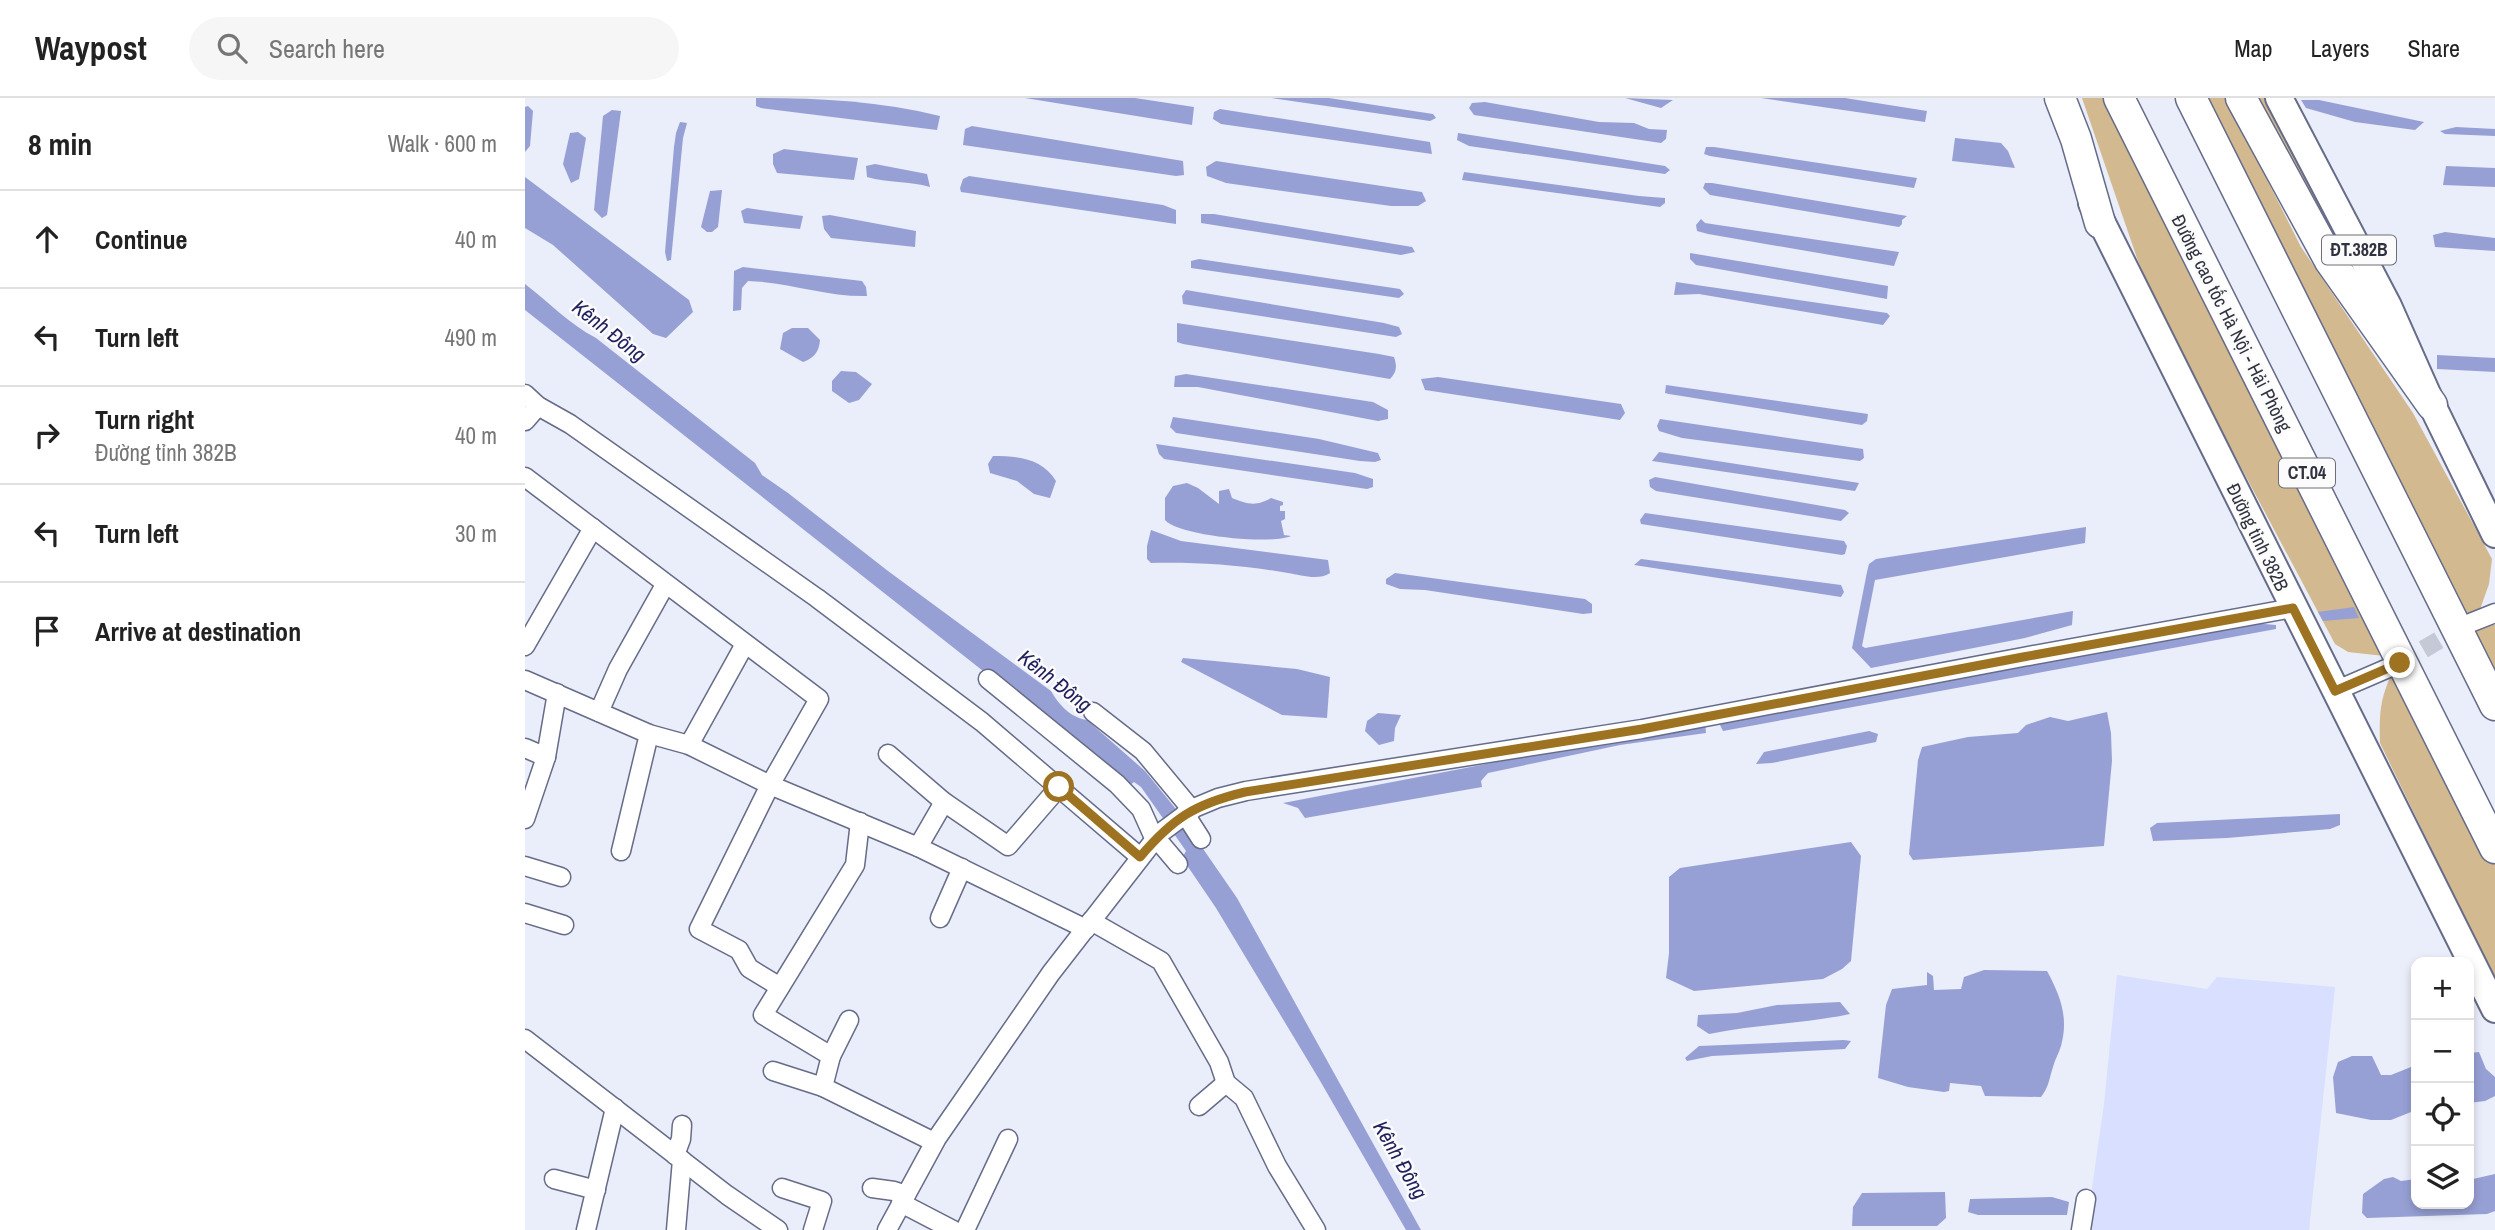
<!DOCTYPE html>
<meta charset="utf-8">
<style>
:root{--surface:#fff;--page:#f6f6f6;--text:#222;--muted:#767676;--line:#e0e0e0}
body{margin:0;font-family:"Archivo Narrow",sans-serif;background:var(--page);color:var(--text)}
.controls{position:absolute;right:21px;bottom:21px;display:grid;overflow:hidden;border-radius:14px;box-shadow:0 4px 10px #0003}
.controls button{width:63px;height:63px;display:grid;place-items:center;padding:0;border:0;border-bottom:2px solid var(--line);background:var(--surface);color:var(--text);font:35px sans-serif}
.stop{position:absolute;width:21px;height:21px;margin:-16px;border:5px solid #9d7322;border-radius:50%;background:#fff}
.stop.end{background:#9d7322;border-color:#fff;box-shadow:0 2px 7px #0008}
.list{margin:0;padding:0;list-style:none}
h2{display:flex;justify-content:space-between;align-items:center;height:91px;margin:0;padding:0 28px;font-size:30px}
h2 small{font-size:23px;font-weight:400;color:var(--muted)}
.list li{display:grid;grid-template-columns:46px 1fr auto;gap:21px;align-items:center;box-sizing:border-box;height:98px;padding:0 28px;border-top:2px solid var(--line)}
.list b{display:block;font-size:26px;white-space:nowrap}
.list p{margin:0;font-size:23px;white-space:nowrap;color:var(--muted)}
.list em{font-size:23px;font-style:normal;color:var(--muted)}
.icon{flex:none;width:38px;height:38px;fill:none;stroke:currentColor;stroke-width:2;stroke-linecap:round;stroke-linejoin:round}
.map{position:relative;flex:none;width:1970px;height:1132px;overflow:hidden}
header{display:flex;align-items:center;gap:42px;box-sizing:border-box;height:98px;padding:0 35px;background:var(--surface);border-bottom:2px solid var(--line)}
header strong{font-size:33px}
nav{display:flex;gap:38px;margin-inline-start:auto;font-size:24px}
.search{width:490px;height:63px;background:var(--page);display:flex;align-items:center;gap:18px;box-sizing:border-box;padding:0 24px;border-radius:38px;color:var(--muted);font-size:26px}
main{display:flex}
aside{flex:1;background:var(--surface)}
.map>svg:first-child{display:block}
.built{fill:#d8dfff}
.green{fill:#d3b990}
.water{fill:#97a0d4}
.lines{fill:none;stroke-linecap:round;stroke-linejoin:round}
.minor-tunnel{stroke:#c5c8d5;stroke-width:18;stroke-dasharray:18 9;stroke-linecap:butt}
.minor-casing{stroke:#666c88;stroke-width:21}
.primary-casing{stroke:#666c88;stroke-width:30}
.motorway-casing{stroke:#666c88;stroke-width:33}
.minor{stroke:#fff;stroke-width:18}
.primary{stroke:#fff;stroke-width:26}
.motorway{stroke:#fff;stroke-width:30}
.route{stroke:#9d7322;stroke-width:9}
.labels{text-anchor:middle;stroke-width:5;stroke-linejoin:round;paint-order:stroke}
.shield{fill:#fbfbfb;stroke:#6d6e77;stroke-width:2}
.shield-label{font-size:18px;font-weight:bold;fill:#30323f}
.street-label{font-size:19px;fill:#30323f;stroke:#fbfbfb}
.water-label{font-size:21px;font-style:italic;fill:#21215f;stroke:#fbfbfb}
</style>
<header>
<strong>Waypost</strong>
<div class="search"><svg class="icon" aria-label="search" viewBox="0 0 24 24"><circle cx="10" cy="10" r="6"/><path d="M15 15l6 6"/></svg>Search here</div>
<nav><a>Map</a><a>Layers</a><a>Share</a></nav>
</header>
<main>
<aside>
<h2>8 min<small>Walk · 600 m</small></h2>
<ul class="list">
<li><svg class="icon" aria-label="ahead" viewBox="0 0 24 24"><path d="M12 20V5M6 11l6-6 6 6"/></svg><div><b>Continue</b></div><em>40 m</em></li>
<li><svg class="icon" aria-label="left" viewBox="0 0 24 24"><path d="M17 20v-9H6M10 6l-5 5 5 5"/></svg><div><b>Turn left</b></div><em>490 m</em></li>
<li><svg class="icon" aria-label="right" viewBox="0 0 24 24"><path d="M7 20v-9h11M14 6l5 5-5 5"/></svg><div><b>Turn right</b><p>Đường tỉnh 382B</p></div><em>40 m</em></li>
<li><svg class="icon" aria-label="left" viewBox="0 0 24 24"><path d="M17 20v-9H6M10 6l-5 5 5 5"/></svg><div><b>Turn left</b></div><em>30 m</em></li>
<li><svg class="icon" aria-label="arrive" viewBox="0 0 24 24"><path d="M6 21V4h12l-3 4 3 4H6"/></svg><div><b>Arrive at destination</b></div></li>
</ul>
</aside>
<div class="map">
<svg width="1970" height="1132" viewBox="0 0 1970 1132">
<rect width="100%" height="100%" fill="#eaedfa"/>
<!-- built -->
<polygon class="built" points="1592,877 1682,891 1692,879 1810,889 1784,1132 1561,1132 1579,1006"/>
<!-- green -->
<g class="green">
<polygon points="1557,0 1591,0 1859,558 1823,554 1810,546 1643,232 1613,163"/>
<polygon points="1674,0 1701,0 1776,149 1888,315 1967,461 1964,486 1953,517 1938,523"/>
<polygon points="1727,0 1742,0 1835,179 1818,160"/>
<polygon points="1970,527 1970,586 1947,540 1949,528"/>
<path d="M 1868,573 L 1970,754 L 1970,882 L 1855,645 C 1854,615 1855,600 1868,573 Z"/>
</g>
<!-- water -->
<g class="water">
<path d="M 231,0 C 293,0 354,3 415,18 L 412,32 L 236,10 L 231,8 Z"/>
<polygon points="500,0 610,0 669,9 667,27"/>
<polygon points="746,0 804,0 908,16 911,20 905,23"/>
<polygon points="1100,0 1148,2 1136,10"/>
<polygon points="1236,0 1320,0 1402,13 1400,24"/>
<polygon points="1776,2 1794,2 1899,24 1890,32 1830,24 1781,10"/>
<polygon points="960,4 1074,24 1109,25 1124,31 1142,32 1141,41 1136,45 949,17 944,10 947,5"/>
<polygon points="3,8 8,13 5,48 0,54 0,9"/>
<polygon points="695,11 905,44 907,56 696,26 688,21 689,14"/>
<polygon points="87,12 96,13 82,117 77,120 69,112 78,18"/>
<polygon points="155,24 162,25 158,40 146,162 142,163 140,154 149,49 151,35"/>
<polygon points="447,28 658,63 659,77 651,78 438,47 440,31"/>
<polygon points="1931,29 1970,31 1970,38 1920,36 1915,33"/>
<polygon points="53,34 61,40 54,81 46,85 38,66 45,35"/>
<polygon points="933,35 1140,68 1145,72 1140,76 944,48 932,42"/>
<polygon points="1430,40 1476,45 1483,53 1490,70 1427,63"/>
<polygon points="1181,49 1189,49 1392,80 1389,90 1185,58 1179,56"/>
<polygon points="259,51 333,60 329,82 252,75 248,66 248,56"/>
<polygon points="691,63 897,94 901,103 893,108 866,108 701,85 682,78 681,69"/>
<path d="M 350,66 L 402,76 L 405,89 C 384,83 363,85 342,79 L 341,68 Z"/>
<polygon points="1921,68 1970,70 1970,89 1918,87"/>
<polygon points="939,74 1114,98 1140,100 1140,105 1135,109 937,82"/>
<polygon points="444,78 638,107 651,112 651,126 436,94 435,90 438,81"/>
<polygon points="0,79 164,202 168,214 141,240 128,236 28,147 0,130"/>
<polygon points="1180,85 1187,85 1382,118 1377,122 1377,126 1374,129 1185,97 1178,90"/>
<polygon points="197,92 193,129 187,134 182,134 176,129 185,93"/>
<polygon points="222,110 278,118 275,131 219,125 216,113"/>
<polygon points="676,116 689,116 887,149 890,154 876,157 676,125"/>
<polygon points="305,117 391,133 390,149 306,140 299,131 297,118"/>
<polygon points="1176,121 1180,125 1374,154 1369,168 1183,136 1172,133 1171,127"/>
<polygon points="1920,134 1970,140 1970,153 1910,149 1908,137"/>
<polygon points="1165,155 1363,188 1362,201 1171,167 1165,161"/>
<polygon points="674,161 875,191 879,196 874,200 666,170 666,163"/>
<path d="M 218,169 L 337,183 L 341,189 L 342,198 C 302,199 263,184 223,183 L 217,190 L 216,212 L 208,213 L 209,173 Z"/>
<polygon points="1151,184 1362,215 1365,218 1358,227 1174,196 1149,197"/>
<path d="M 0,186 C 25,205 44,226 71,240 L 230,365 L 237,377 L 263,395 L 363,473 L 526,593 C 534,607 546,620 562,622 L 620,673 L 664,727 L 672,742 L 712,800 L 896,1132 L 881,1132 L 794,981 L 691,810 L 657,760 L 661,753 L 616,689 L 609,684 L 604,688 L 0,212 Z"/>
<polygon points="661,192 859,225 874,229 877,236 871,239 658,206 657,198"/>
<path d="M 652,225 L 854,256 L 869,259 C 872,268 872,274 865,281 L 658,246 L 652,244 Z"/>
<path d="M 267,230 L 283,230 L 295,242 C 294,254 289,260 278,264 L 255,251 L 258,235 Z"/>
<polygon points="1912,257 1970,260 1970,274 1912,271"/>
<polygon points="316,273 331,274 347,286 334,302 324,305 307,293 307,283"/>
<polygon points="661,276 848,304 863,312 863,321 853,323 673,289 649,289 650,278"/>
<polygon points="913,279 1096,306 1100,315 1095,322 900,292 896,281"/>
<polygon points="1141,287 1343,316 1342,323 1337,327 1144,296 1140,295"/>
<polygon points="648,319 794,341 853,355 856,362 850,364 835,363 651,335 645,329"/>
<polygon points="1135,321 1338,351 1339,360 1335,363 1157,340 1134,333 1132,328"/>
<polygon points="631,346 830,375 848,381 848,389 842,391 639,361 634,356"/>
<polygon points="1134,354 1328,384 1334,385 1330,393 1127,363"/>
<path d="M 468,358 C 493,358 517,360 531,383 L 525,400 L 509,396 L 492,383 L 465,375 L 463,366 Z"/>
<polygon points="1130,379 1320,412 1324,415 1316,423 1131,393 1125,389 1124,382"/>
<path d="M 662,385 L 673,390 L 694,406 L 694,393 L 704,391 L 707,400 C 722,406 731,409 746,400 L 758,404 L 758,407 L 755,408 L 755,413 L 760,413 L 760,421 L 756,423 L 759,437 L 766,438 C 746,447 654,438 640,422 L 640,400 L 648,388 Z"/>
<polygon points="1120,415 1319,443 1322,448 1320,456 1317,457 1116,426 1115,422"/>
<polygon points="1561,429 1560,445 1350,482 1337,548 1340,550 1548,513 1547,527 1500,540 1346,570 1327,550 1342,474 1344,466 1351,461"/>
<path d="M 626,432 L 656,443 L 803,462 L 805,475 C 793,483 776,477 763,475 C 717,467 672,464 626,465 L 622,461 L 622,448 Z"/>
<polygon points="1116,461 1316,487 1319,494 1316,499 1109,467"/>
<polygon points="870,475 1060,501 1067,506 1067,515 1058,516 900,492 875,491 861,486 861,481"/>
<polygon points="1829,509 1834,520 1798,523 1793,514"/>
<polygon points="1728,525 1751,527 1751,531 1198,633 1195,627 1198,622"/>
<polygon points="658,560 772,571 805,579 802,620 757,617 656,564"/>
<polygon points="1582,614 1586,635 1587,663 1579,748 1388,762 1384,756 1393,662 1397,649 1443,639 1493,635 1501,627 1525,619 1543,623"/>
<polygon points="853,615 876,617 870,630 869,643 854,647 840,633 842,623"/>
<polygon points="1180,624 1181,635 1095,647 963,675 956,683 957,689 780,720 773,710 758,705"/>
<polygon points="1344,633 1353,636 1351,644 1247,665 1231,666 1239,654"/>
<polygon points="1815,716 1815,727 1805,731 1702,740 1628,743 1625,730 1632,725"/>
<polygon points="1326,744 1336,758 1326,863 1317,871 1298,881 1169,893 1141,880 1144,855 1144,779 1155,770"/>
<path d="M 1459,872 L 1522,873 C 1535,897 1544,919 1536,948 C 1534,955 1530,961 1528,969 C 1524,981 1524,989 1516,999 L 1460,998 L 1456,988 L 1425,985 L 1424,993 L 1419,994 L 1383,989 L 1353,980 L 1361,907 L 1367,891 L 1402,887 L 1402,874 L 1408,878 L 1409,892 L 1436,891 L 1439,879 Z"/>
<path d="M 1315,904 L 1325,916 C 1278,926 1231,926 1184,936 L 1172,928 L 1173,917 L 1212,915 L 1252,907 Z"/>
<polygon points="1319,942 1326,943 1320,951 1187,958 1162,963 1160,960 1174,948"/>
<polygon points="1954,954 1961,971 1970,979 1970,998 1960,1003 1944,1005 1944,955"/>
<polygon points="1827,958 1847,958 1856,977 1866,977 1891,967 1891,1012 1866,1022 1846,1022 1811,1015 1808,979 1813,964"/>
<polygon points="1970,1076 1970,1113 1962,1116 1842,1120 1837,1115 1838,1096 1859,1081 1868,1079 1876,1083 1891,1081 1891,1106 1944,1106 1944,1079 1948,1081"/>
<polygon points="1420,1094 1421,1120 1412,1128 1327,1128 1328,1109 1337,1095"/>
<polygon points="1527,1099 1544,1104 1542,1117 1453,1117 1443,1114 1445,1101"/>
</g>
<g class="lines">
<!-- minor-tunnel -->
<polyline class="minor-tunnel" points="1875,565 1940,527"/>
<!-- minor casing -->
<g class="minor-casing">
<g id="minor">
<polyline points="0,296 13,308 45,326 292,500 457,624 615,759"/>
<polyline points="0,323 13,308"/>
<polyline points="0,379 294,601 245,687 174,831 214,852 224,870 255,889"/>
<polyline points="1940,527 1970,515"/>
<polyline points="0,548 68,430"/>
<polyline points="463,581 592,686 616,711 630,742"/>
<polyline points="0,582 124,636 164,647 245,687 393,749 561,831"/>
<polyline points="1810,593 1875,565"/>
<polyline points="74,614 93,571 140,487"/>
<polyline points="568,614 618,653 667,712"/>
<polyline points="164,647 220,546"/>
<polyline points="0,650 21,659"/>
<polyline points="363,656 419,704"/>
<polyline points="660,716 676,741"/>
<polyline points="0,721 21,659 32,595"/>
<polyline points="335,724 330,767 238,917 306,958 298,989 409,1044"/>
<polyline points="631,740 653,766"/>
<polyline points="393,749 419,704 483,748 534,689"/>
<polyline points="96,753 124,636"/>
<polyline points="0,768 36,779"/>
<polyline points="0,815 39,827"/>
<polyline points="415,820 437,770"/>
<polyline points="566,823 636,863 694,964 701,985 719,1000 752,1068 791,1132"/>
<polyline points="0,941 202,1097 253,1132"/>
<polyline points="306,958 324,922"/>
<polyline points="248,973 298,989"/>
<polyline points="674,1008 701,985"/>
<polyline points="150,1057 156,1041 157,1027"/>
<polyline points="29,1081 71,1092"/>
<polyline points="257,1090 297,1103 288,1132"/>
<polyline points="347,1090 369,1093 381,1097"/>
<polyline points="376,1105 428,1132"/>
<polyline points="441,1130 483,1041"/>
<polyline points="61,1132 90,1010"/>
<polyline points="151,1132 157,1062"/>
<polyline points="362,1132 412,1040 526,875 634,736 669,710 693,700 721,693 1117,631 1498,559 1768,510"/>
<polyline points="1556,1132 1561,1101"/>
</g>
</g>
<!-- primary casing -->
<g class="primary-casing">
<g id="primary">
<polyline points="1754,0 1863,208 1907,307 1970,436"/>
<polyline points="1567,105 1970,911"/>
</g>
</g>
<!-- motorway casing -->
<g class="motorway-casing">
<g id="motorway">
<polyline points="1535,0 1551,41 1575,125"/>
<polyline points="1594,0 1970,750"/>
<polyline points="1666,0 1970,607"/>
<polyline points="1716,0 1805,163 1907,307"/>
</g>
</g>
<!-- minor -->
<use href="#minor" class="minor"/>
<!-- primary -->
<use href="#primary" class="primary"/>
<!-- motorway -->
<use href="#motorway" class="motorway"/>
</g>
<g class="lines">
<!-- route -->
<path class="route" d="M 534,689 L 615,759 C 648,720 670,706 720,694 L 1117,631 L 1498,559 L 1768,510 L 1810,593 L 1875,565"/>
</g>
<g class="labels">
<!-- shield labels -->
<g class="shield">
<rect x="1797" y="137.5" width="74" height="29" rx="5"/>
<rect x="1754" y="360.5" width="56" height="29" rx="5"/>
</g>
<g class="shield-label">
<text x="1834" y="158">ĐT.382B</text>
<text x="1782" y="381">CT.04</text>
</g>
<!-- street labels -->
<g class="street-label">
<text transform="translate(1707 225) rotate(63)" y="7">Đường cao tốc Hà Nội - Hải Phòng</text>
<text transform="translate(1733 439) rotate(64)" y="7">Đường tỉnh 382B</text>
</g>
<!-- water labels -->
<g class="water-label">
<text transform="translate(84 233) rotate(38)" y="7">Kênh Đông</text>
<text transform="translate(530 583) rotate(38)" y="7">Kênh Đông</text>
<text transform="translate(875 1062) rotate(60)" y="7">Kênh Đông</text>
</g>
</g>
</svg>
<div class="controls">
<button>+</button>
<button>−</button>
<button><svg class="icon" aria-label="locate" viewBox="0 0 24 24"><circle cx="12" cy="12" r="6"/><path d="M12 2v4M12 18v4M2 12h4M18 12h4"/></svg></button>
<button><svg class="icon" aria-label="layers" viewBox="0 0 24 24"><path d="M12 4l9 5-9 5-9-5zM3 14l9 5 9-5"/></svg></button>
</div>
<div class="stop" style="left:534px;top:689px"></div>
<div class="stop end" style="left:1875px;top:565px"></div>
</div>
</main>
